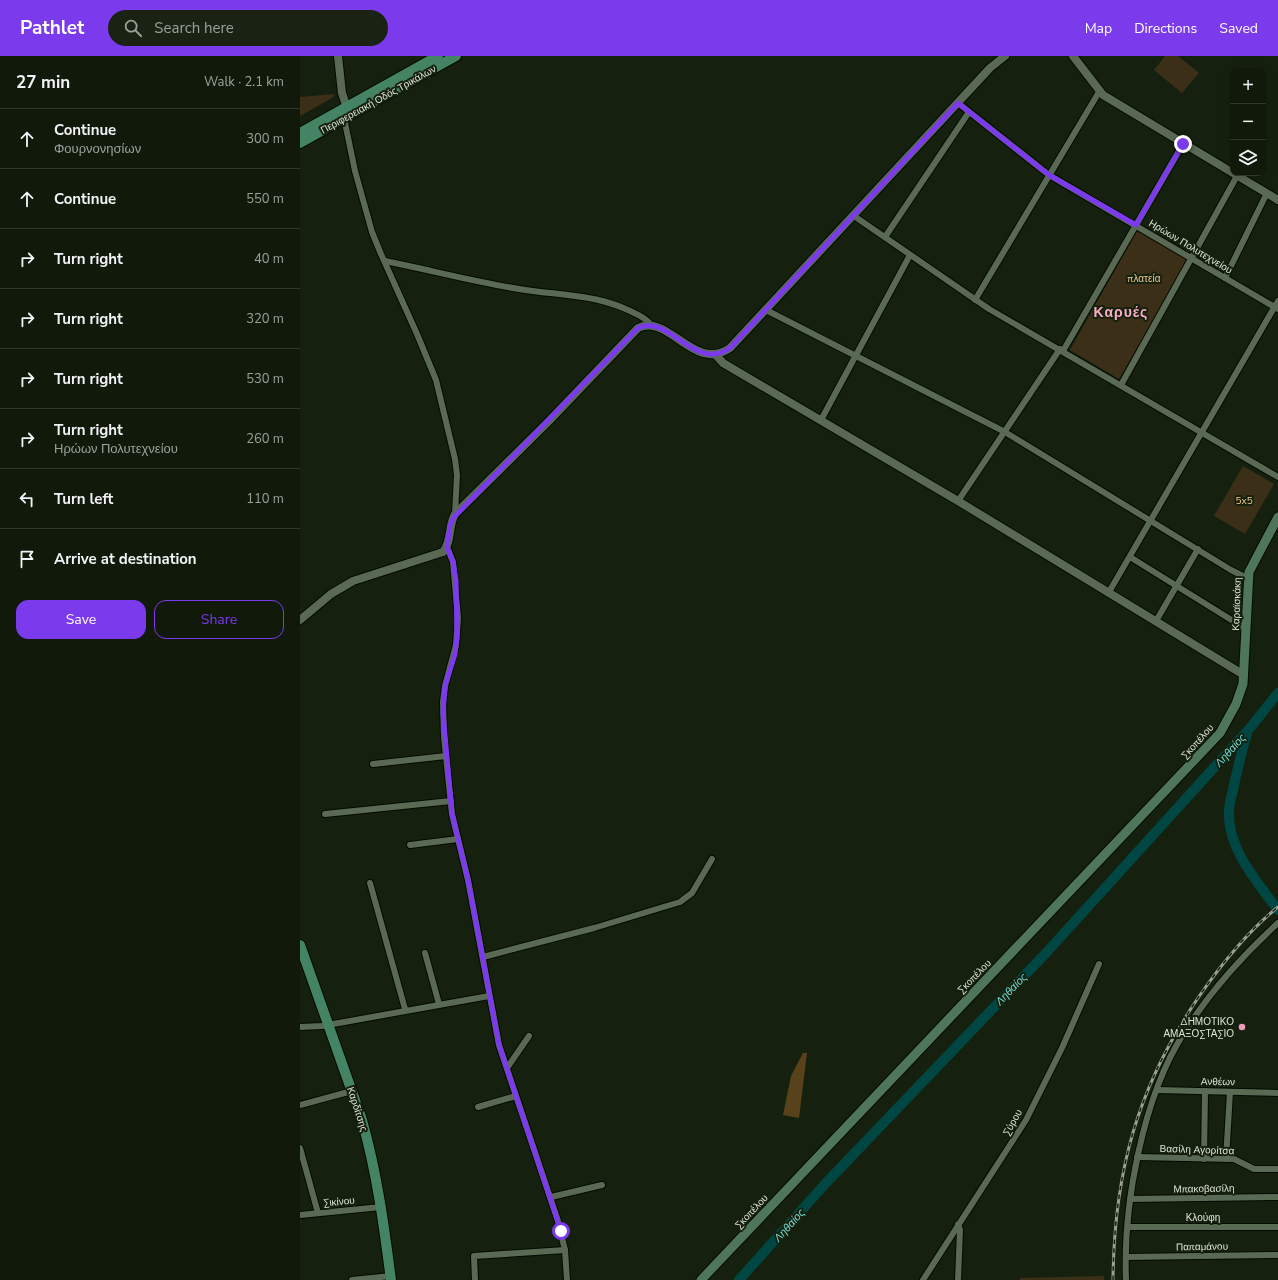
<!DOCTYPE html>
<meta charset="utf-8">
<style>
:root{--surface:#10190a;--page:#192213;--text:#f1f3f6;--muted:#9ca09c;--line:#30382b;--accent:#7c3aed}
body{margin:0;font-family:"Nunito Sans",sans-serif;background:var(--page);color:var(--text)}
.controls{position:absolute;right:12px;top:12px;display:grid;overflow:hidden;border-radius:8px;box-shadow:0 2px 10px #0003}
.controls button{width:36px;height:36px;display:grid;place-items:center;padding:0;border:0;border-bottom:1px solid var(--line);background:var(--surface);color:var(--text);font:20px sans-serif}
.stop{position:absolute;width:12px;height:12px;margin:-9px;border:3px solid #7c3aed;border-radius:50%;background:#fff}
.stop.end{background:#7c3aed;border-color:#fff;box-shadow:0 1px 4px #0008}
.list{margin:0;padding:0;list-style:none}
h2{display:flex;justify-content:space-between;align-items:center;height:52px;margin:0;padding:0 16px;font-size:17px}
h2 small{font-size:13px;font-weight:400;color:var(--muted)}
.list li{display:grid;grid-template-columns:26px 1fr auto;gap:12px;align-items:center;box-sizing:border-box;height:60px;padding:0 16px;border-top:1px solid var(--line)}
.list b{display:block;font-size:15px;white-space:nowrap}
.list p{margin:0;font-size:13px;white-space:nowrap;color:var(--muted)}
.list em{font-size:13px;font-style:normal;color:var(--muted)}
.actions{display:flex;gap:8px;padding:12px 16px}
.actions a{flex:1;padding:9px 0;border:1px solid var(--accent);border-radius:12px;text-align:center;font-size:14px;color:var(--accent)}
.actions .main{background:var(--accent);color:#fff}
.icon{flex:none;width:22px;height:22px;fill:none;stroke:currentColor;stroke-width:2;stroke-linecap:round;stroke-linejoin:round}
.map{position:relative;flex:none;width:978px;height:1224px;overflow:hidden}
header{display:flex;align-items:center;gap:24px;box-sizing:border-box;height:56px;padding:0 20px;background:var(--accent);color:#fff}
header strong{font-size:19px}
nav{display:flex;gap:22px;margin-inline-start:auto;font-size:14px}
.search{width:280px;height:36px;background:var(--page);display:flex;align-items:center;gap:10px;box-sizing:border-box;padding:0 14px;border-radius:22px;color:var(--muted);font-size:15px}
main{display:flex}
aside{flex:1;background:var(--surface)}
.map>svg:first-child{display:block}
.green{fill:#3c2f18}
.forest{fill:#58421c}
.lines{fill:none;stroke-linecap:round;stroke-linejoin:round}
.river{stroke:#004744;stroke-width:10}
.minor-casing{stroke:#030b00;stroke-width:8}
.tertiary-casing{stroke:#030b00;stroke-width:10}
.secondary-casing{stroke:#030b00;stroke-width:11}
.primary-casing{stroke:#030b00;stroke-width:12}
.minor{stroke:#5a6953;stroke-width:6}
.tertiary{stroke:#5a6953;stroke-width:8}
.secondary{stroke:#4f765b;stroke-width:9}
.primary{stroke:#448363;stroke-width:10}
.rail-casing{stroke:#98a192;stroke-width:3}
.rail{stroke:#15210e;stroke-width:1.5;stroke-dasharray:4.5;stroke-linecap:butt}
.route{stroke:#7c3aed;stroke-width:5}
.poi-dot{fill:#ef9ab8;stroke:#15210e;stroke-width:1.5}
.labels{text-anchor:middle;stroke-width:4;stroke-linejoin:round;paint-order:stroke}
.street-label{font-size:10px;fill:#dce4d7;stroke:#15210e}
.park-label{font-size:10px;fill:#f0ca8a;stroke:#15210e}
.poi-label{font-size:10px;fill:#dce4d7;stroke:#15210e;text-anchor:end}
.water-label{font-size:11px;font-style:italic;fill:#77d8d1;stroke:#15210e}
.district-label{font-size:14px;font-weight:bold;letter-spacing:1px;fill:#fcacc7;stroke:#15210e}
</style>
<header>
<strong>Pathlet</strong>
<div class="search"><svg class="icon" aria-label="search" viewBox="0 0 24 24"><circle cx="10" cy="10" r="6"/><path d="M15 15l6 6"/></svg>Search here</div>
<nav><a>Map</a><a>Directions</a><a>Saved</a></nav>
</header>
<main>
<aside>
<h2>27 min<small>Walk · 2.1 km</small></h2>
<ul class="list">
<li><svg class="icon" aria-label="ahead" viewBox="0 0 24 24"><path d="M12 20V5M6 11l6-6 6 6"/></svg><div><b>Continue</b><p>Φουρνονησίων</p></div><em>300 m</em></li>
<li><svg class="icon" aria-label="ahead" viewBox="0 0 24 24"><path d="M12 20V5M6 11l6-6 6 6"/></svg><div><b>Continue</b></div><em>550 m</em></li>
<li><svg class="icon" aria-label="right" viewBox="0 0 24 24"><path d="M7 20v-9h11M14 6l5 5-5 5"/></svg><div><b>Turn right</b></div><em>40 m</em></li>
<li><svg class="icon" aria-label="right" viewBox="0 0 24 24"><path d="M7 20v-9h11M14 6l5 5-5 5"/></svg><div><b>Turn right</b></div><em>320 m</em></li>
<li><svg class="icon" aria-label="right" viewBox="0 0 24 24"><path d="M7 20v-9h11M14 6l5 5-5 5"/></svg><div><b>Turn right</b></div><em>530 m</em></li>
<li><svg class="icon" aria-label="right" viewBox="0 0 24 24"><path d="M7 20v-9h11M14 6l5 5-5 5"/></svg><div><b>Turn right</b><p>Ηρώων Πολυτεχνείου</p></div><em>260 m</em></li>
<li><svg class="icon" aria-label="left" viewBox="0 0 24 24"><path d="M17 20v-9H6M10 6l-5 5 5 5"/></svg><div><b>Turn left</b></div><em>110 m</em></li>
<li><svg class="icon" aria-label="arrive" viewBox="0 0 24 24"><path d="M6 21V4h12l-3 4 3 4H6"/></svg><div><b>Arrive at destination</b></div></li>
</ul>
<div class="actions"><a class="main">Save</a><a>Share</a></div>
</aside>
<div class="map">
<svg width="978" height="1224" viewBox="0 0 978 1224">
<rect width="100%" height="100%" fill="#15210e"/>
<!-- green -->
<g class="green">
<polygon points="865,0 878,0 899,17 882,37 854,14"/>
<polygon points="35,38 32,42 0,60 0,41"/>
<polygon points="837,175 888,204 819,323 770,294"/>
<polygon points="943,410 974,428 945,478 914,460"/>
<polygon points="804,1220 804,1224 720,1224 720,1222"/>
</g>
<!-- forest -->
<polygon class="forest" points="503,997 507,997 499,1062 483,1059 491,1020"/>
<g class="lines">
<!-- river -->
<g class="river">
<path d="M 947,678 C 941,696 937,715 933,734 C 931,741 929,748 929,755 C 927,792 957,826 978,854"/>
<polyline points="439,1224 526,1127 746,897 950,672 978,637"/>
</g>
<!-- minor casing -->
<g class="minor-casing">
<g id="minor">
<polyline points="658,47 749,119 978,253"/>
<polyline points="44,62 55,115 72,176 81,198 117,278 136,324 155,403 157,419 155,458"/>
<polyline points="554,160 689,253 978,421"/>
<polyline points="585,181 669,56"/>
<path d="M 85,205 C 130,214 174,226 219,233 C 247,238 278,238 306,246 C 317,249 346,260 351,269"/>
<polyline points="925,222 967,137"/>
<polyline points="675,244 799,36"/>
<polyline points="466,254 705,376 931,514 947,522"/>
<polyline points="763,295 883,88"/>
<polyline points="821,329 937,120"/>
<polyline points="521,364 610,199"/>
<polyline points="658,445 760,293"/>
<polyline points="147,491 153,506 158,562 156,589 145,630 143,646 144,681 152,758 168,824 199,989 258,1165 265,1194 267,1224"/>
<polyline points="830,501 946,573"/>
<polyline points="809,536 978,245"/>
<polyline points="856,565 898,493"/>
<polyline points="73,708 146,700"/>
<polyline points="25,758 151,745"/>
<polyline points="110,789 158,783"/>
<polyline points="70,827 105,953"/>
<polyline points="125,897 139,948"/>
<polyline points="183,901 294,872 380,846 392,837 412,803"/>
<polyline points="0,971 22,970 189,940"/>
<polyline points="207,1012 229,980"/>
<polyline points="857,1034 978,1037"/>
<polyline points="0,1049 52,1035"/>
<polyline points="178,1051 216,1040"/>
<polyline points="0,1092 18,1157"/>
<polyline points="837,1101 934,1103 954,1113 978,1113"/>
<polyline points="904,1103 905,1035"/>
<polyline points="926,1103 930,1036"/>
<polyline points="251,1141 302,1129"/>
<polyline points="830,1143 978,1141"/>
<polyline points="0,1159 81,1151"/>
<polyline points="828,1171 978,1171"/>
<polyline points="826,1201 978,1199"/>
<polyline points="52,1224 91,1220"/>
<polyline points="175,1224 174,1200 265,1194"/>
<polyline points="623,1224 726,1064 762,992 799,908"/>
<polyline points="658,1224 660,1174 658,1168"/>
<path d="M 826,1224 C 823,1149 843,1040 884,977 C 910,935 942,900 978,867"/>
</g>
</g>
<!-- tertiary casing -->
<g class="tertiary-casing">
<g id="tertiary">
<polyline points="38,0 42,37 47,52"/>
<polyline points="773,0 803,39 978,144"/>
<polyline points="416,299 423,307 658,445 944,619"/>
<path d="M 0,564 L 31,538 L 53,525 L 143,496 C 152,486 148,470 155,458 L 249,365 L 338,272 C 369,257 394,317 430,292 L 690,12 L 705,0"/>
</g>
</g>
<!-- secondary casing -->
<g class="secondary-casing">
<polyline id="secondary" points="401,1224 920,677 936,648 943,628 949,516 978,461"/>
</g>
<!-- primary casing -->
<g class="primary-casing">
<g id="primary">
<polyline points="0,77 138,0"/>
<polyline points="0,87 156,0"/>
<path d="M 0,889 L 62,1064 C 77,1117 84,1170 91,1224"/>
</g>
</g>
<!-- minor -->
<use href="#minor" class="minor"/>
<!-- tertiary -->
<use href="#tertiary" class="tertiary"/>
<!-- secondary -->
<use href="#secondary" class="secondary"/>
<!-- primary -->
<use href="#primary" class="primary"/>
<!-- rail casing -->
<g class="rail-casing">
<path id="rail" d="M 813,1224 C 814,1115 838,1029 900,939 C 923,906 947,876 978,851"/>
</g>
<!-- rail -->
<use href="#rail" class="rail"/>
</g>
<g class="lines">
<!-- route -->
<path class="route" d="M 261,1175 L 199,989 L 168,824 L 152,758 L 143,657 L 145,630 L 155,598 L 157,581 L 156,525 L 153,506 L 147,491 L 150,469 L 154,461 L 338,272 C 369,257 394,317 430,292 L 658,47 L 749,119 L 836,169 L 883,88"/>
</g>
<!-- markers -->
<circle class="poi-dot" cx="942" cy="971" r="4"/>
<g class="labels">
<!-- street labels -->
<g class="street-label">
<text transform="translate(78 43) rotate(-29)" y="4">Περιφερειακή Οδός Τρικάλων</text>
<text transform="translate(891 190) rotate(31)" y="4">Ηρώων Πολυτεχνείου</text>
<text transform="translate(936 548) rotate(-88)" y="4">Καραϊσκάκη</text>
<text transform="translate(897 685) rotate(-48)" y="4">Σκοπέλου</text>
<text transform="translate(674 920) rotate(-46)" y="4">Σκοπέλου</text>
<text transform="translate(918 1025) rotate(1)" y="4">Ανθέων</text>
<text transform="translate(58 1053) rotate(72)" y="4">Καρδίτσης</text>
<text transform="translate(712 1066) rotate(-61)" y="4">Σύρου</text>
<text transform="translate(897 1093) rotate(2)" y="4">Βασίλη Αγορίτσα</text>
<text transform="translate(904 1132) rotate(-1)" y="4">Μπακοβασίλη</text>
<text transform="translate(39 1145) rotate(-5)" y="4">Σικίνου</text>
<text transform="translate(451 1155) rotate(-47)" y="4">Σκοπέλου</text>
<text x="903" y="1165">Κλούφη</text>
<text transform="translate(902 1190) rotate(-1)" y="4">Παπαμάνου</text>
</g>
<!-- park labels -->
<g class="park-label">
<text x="844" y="226">πλατεία</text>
<text x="944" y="448">5x5</text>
</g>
<!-- poi labels -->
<g class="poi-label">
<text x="934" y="969">ΔΗΜΟΤΙΚΟ<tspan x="934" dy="12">ΑΜΑΞΟΣΤΑΣΙΟ</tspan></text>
</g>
<!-- water labels -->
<g class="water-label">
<text transform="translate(930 694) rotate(-48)" y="4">Ληθαίος</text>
<text transform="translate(711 933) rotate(-46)" y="4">Ληθαίος</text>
<text transform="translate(489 1169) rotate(-48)" y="4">Ληθαίος</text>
</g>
<!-- district labels -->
<g class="district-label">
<text x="821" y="261">Καρυές</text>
</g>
</g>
</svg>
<div class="controls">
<button>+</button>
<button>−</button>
<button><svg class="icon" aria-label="layers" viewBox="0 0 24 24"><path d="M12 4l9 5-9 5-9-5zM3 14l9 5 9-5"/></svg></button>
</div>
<div class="stop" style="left:261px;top:1175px"></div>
<div class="stop end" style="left:883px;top:88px"></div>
</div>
</main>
